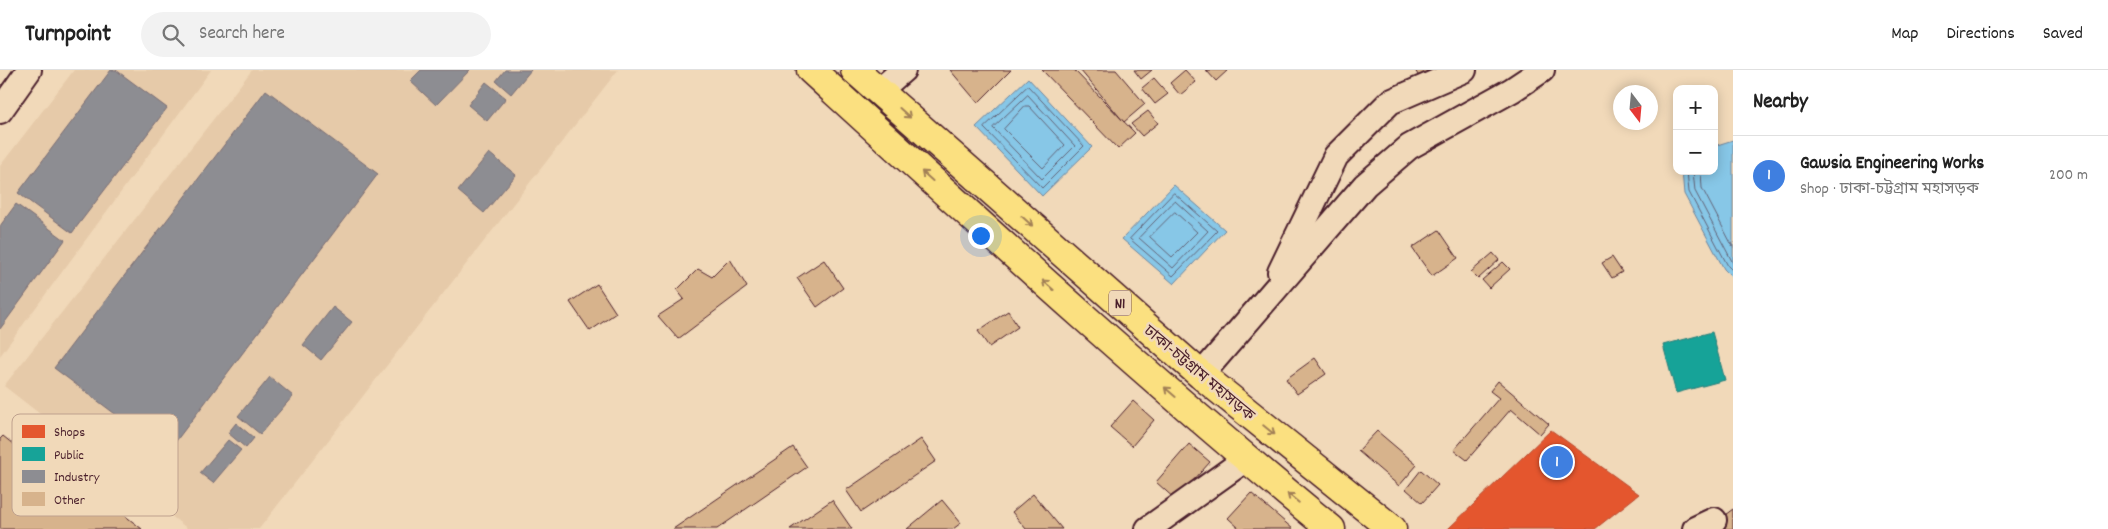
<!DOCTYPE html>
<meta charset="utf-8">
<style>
:root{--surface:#fff;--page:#f2f2f2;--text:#222;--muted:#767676;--line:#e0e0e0;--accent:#b45309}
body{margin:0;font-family:Dekko,"Noto Sans Bengali",sans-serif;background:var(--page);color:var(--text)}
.controls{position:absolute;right:15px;top:15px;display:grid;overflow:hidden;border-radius:10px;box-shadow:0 2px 12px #0003}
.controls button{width:45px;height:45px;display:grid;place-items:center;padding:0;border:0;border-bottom:1px solid var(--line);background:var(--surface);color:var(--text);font:25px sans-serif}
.compass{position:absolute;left:1613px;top:15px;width:45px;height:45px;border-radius:50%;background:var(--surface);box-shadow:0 2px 12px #0003;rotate:164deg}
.you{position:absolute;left:980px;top:165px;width:18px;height:18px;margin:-12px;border:4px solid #fff;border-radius:50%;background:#1a73e8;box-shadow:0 0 0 8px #1a73e833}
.badge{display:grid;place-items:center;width:32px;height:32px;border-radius:50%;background:var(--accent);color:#fff;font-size:16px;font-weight:700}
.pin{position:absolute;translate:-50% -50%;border:2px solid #fff;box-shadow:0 1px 5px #0006}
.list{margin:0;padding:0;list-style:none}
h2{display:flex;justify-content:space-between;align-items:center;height:65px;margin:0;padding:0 20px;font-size:21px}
h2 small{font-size:16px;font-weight:400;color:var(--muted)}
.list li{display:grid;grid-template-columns:32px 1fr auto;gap:15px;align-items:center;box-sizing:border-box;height:80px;padding:0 20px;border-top:1px solid var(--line)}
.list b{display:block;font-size:19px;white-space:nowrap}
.list p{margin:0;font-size:16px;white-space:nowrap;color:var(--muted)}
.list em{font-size:16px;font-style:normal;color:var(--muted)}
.icon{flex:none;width:28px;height:28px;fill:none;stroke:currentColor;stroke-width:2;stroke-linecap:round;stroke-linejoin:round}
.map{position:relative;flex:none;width:1733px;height:459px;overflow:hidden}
header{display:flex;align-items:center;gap:30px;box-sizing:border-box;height:70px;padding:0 25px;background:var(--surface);border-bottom:1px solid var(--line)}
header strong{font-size:24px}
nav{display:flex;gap:28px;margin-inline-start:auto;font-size:18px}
.search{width:350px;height:45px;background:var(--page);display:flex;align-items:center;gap:12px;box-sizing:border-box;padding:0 18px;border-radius:28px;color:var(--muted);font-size:19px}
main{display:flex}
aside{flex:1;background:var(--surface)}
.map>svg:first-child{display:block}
.built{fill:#e6caa9}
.water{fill:#87c7e7;stroke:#6f849c}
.shops{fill:#e4572e;stroke:#b6462d}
.public{fill:#17a398;stroke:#267b77}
.industry{fill:#8d8d92;stroke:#796c73}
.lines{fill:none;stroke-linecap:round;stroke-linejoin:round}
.shore{stroke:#626276;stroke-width:1}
.building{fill:#d7b38c;stroke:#4a1f2b}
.minor-casing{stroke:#4a1f2b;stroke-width:28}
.highway-casing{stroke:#4a1f2b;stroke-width:31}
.minor{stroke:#f1d9b9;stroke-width:24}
.highway{stroke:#fbe080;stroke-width:28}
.oneway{stroke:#a28056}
.labels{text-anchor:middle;stroke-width:5;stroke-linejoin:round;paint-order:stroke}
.shield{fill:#f1d9b9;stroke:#7c5756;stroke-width:1}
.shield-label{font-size:15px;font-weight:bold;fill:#4a1f2b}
.street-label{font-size:16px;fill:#4a1f2b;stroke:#f1d9b9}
.key{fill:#f1d9b9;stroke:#bfa18e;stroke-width:1}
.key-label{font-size:14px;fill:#4a1f2b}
</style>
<header>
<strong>Turnpoint</strong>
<div class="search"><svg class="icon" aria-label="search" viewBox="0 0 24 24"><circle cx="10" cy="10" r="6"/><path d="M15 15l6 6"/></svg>Search here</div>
<nav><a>Map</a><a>Directions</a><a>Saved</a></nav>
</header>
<main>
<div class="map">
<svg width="1733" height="459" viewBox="0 0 1733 459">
<rect width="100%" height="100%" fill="#f1d9b9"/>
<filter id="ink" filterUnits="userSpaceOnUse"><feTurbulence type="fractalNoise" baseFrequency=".02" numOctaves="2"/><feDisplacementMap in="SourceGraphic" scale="10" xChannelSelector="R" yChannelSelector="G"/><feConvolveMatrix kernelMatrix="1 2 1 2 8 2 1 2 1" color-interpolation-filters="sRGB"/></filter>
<g filter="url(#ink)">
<!-- built -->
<g class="built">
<polygon points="74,0 211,0 0,286 0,96"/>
<polygon points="252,0 618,0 259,459 188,459 4,316"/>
</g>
<!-- water -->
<g class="water">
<polygon points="1028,8 1092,77 1042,126 976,57"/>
<polygon points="1733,70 1733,208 1724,199 1684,124 1682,101 1714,101 1714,76"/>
<polygon points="1174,115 1225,160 1174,214 1122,169"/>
</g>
<!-- shops -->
<polygon class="shops" points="1551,360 1639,424 1595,459 1448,459"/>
<!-- public -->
<polygon class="public" points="1712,262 1725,310 1676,323 1663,275"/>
<!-- industry -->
<g class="industry">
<polygon points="111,0 116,0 167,38 72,163 18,123"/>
<polygon points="421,0 470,0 436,35 410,11"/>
<polygon points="505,0 531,0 511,24 496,11"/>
<polygon points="486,12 506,28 487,51 468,35"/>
<polygon points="266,20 378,104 167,383 54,298"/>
<polygon points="489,83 516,105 484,143 458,121"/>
<polygon points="16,134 65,170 0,259 0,156"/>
<polygon points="333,237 352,252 321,290 303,275"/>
<polygon points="270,307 293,326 260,364 238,346"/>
<polygon points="236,353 254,368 246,378 228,363"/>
<polygon points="228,370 241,380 213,413 200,403"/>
</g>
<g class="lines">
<!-- shore -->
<g class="shore">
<polygon points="1028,16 1084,76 1042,118 984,58"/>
<polygon points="1028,25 1075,76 1042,109 993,58"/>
<polygon points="1025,36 1029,36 1065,75 1043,98 1004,59"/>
<polyline points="1687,101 1689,122 1728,196 1733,201"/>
<polyline points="1693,101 1695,121 1733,193"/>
<polyline points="1701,101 1702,118 1733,177"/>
<polygon points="1174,123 1217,161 1173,206 1130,169"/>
<polygon points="1175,131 1208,161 1173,198 1139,168"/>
<polygon points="1175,142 1197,162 1172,187 1150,167"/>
</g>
</g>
<!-- building -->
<g class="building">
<polygon points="950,0 1011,0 978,33"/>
<polygon points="1042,0 1074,0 1135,63 1118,79"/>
<polygon points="1080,0 1116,0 1145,34 1124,52"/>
<polygon points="1134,0 1152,0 1141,9"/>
<polygon points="1185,0 1196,12 1180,25 1170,13"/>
<polygon points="1206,0 1228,0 1216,11"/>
<polygon points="1415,0 1438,0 1421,10"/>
<polygon points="1154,8 1168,24 1155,34 1142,18"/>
<polygon points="1148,41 1158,53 1142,66 1131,54"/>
<polygon points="1439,160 1458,188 1432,206 1412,178"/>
<polygon points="1493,183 1499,190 1478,209 1471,202"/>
<polygon points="1612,187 1622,202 1612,208 1602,193"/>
<polygon points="730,189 747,217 678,269 658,246 684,229 677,220 698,199 712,207"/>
<polygon points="824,190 843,218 817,237 797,208"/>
<polygon points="1503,192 1510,199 1489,218 1482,210"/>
<polygon points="597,214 616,243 590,261 570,232"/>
<polygon points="1008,241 1018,257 989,277 978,261"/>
<polygon points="1315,288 1326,304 1297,324 1286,309"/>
<polygon points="1498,311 1549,354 1540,364 1511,339 1467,390 1454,380 1499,328 1490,321"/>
<polygon points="1133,331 1154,350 1132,376 1110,357"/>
<polygon points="1377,361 1417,395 1399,416 1358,381"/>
<polygon points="21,364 61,395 48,411 70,429 83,413 142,459 0,459 0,369 3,366 13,374"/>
<polygon points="921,369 936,391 861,442 846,420"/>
<polygon points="1189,374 1210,392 1176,430 1156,412"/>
<polygon points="793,377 807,397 717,459 673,459"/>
<polygon points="1421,400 1438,415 1422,433 1406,419"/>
<polygon points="1251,423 1293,459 1240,459 1228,448"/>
<polygon points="1033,424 1062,459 1026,459 1012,442"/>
<polygon points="832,430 852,459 790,459"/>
<polygon points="942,430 961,453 953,459 907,459"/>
<polygon points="1733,439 1733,459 1706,459"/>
</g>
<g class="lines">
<!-- minor casing -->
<g class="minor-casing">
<g id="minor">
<polyline points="880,20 903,0"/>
<polyline points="0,41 29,0"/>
<polyline points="1280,202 1336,86 1390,32 1464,0"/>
<polyline points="1201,305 1365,115 1409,77 1512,20 1542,0"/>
<polyline points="1148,459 1246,389"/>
<polyline points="1695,459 1714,450"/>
</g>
</g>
<!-- highway casing -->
<g class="highway-casing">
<g id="highway">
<path d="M 811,0 C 982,156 1152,312 1331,459"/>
<polyline points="855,0 1201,305 1392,459"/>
</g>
</g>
<!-- minor -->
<use href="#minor" class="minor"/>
<!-- highway -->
<use href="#highway" class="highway"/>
</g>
<!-- one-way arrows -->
<defs><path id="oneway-shaft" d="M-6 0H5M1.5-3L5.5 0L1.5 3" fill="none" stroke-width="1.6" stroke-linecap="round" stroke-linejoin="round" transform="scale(1.25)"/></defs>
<g class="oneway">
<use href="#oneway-shaft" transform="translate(905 43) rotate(42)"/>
<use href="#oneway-shaft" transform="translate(927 106) rotate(-138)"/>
<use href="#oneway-shaft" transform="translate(1027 151) rotate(42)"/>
<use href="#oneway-shaft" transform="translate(1048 215) rotate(-139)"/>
<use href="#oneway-shaft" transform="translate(1170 322) rotate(-139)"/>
<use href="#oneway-shaft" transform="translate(1269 360) rotate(39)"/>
<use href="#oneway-shaft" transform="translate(1293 428) rotate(-141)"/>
</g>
</g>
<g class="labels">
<!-- shield labels -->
<rect class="shield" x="1109" y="220.5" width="22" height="25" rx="4"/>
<g class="shield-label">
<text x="1120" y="238">N1</text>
</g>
<!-- street labels -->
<g class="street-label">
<text transform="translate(1200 302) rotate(40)" y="6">ঢাকা-চট্টগ্রাম মহাসড়ক</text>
</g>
</g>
<!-- legend -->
<rect x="12" y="344" width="166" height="102" rx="8" class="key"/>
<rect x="22" y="355" width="23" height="13" fill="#e4572e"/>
<rect x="22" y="377" width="23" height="14" fill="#17a398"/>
<rect x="22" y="400" width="23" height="13" fill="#8d8d92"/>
<rect x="22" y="422" width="23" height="14" fill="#d7b38c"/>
<g class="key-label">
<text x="54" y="366">Shops</text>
<text x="54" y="389">Public</text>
<text x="54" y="411">Industry</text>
<text x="54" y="434">Other</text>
</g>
</svg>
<div class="controls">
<button>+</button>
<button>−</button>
</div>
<svg class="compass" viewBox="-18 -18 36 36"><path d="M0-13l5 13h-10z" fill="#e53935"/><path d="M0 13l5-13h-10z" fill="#767676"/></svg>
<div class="you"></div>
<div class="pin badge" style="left:1557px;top:392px;background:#3f7fe0">1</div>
</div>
<aside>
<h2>Nearby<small></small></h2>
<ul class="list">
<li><span class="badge" style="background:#3f7fe0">1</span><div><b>Gawsia Engineering Works</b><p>Shop · ঢাকা-চট্টগ্রাম মহাসড়ক</p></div><em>200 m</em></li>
</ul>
</aside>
</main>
